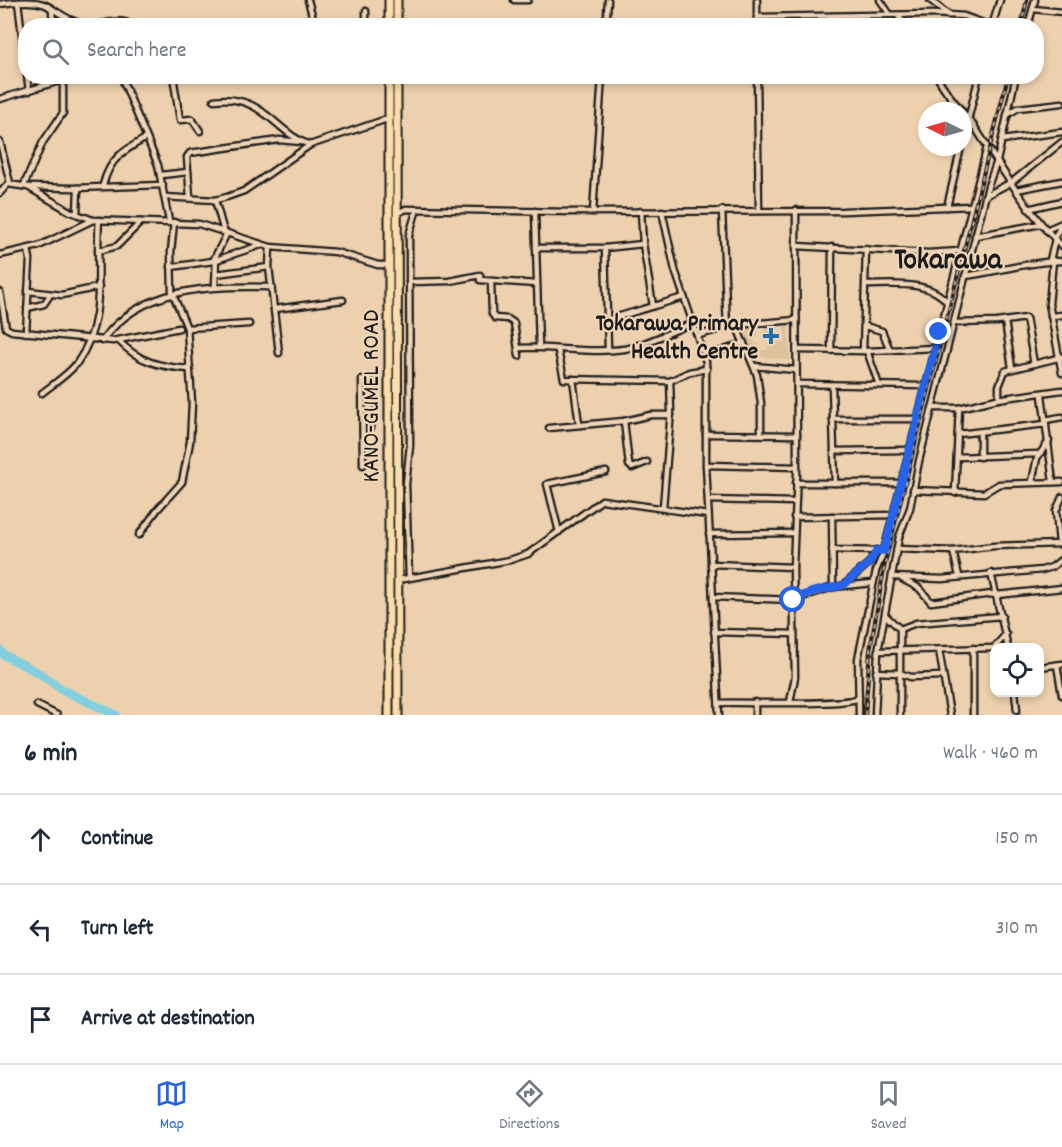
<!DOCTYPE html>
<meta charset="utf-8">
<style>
:root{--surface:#fff;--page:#f6f6f7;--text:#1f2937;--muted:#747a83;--line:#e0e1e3;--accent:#2563eb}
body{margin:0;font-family:Dekko,sans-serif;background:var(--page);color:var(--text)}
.controls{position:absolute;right:18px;bottom:18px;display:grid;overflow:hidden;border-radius:12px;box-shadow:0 3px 9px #0003}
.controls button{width:54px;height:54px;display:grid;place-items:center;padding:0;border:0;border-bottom:2px solid var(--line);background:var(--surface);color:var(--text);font:30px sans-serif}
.compass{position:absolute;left:918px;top:102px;width:54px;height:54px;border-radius:50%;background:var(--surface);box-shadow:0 3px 9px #0003;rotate:275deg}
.stop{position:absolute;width:18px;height:18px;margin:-14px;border:4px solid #2563eb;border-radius:50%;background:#fff}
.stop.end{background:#2563eb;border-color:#fff;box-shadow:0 2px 6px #0008}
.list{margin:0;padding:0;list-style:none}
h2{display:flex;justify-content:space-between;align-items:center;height:78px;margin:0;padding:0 24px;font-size:26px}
h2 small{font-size:20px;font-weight:400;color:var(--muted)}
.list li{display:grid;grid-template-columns:39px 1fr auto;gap:18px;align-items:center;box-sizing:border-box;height:90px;padding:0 24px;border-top:2px solid var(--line)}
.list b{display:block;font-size:22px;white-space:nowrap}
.list em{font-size:20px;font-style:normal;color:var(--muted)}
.icon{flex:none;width:33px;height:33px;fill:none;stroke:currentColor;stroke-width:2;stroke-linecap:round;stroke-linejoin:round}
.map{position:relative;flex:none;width:1062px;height:715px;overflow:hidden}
.search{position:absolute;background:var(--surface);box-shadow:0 3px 9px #0003;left:18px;right:18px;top:18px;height:66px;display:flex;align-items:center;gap:15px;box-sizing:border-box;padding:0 21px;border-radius:24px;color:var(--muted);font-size:22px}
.sheet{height:348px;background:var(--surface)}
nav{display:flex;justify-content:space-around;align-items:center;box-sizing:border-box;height:84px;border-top:2px solid var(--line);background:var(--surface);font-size:16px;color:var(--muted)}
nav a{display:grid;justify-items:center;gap:3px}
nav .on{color:var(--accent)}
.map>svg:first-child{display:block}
.built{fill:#dcc19d;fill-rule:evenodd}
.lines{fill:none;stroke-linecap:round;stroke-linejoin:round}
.river{stroke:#81cfdf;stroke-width:9}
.minor-casing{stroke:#1c1c1c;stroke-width:9}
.primary-casing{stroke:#1c1c1c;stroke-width:11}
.minor{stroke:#efd4b6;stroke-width:4.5}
.primary{stroke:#fbddab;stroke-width:7}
.rail-casing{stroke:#1c1c1c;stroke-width:4}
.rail{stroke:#efd4b6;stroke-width:1.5;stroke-dasharray:4.5;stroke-linecap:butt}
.route{stroke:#2563eb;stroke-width:8}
.poi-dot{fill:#1f6fb2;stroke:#efd4b6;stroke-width:2}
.labels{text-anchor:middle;stroke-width:4.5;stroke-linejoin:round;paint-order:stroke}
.poi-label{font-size:24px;font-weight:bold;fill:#1c1c1c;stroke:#efd4b6;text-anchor:end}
.street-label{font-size:24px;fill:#1c1c1c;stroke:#efd4b6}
.district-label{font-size:30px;font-weight:bold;fill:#1c1c1c;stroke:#efd4b6}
</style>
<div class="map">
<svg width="1062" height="715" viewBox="0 0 1062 715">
<rect width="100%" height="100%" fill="#edd0ad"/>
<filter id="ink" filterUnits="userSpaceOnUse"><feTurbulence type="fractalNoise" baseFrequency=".0167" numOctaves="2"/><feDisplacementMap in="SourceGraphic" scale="12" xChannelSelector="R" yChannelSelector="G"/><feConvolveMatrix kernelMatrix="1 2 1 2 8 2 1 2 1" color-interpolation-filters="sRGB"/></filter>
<g filter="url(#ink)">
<!-- built -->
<path class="built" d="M 788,316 L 790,360 L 757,356 L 748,352 L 745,323 ZM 783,322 L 786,341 L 767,343 L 768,350 L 760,350 L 759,344 L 755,344 L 754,337 L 758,336 L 758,328 L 765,327 L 767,335 L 776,333 L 775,323 Z"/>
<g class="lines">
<!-- river -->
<polyline class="river" points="0,650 4,655 39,673 63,690 116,715"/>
<!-- minor casing -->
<g class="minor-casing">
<g id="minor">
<polyline points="308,0 315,26"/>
<polyline points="514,0 528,0"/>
<polyline points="757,0 757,26"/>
<polyline points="880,0 889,13"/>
<polyline points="930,0 949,15"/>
<polyline points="18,2 26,68"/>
<path d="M 0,4 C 13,2 34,0 46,5 C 60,13 71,23 88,25 C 104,27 118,15 133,26"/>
<polyline points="1033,9 1062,12"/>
<polyline points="52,10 53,26"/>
<polyline points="898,16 907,26"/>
<polyline points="758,17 933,14 964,16 991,26"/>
<polyline points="366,26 366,11"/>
<polyline points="606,26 608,0"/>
<polyline points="992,26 1000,0"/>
<polyline points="1028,26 1035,0"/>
<polyline points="27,76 29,91"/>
<polyline points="121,76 158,165 169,221"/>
<polyline points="173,76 180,120 192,119 200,131"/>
<polyline points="757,76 759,210"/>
<path d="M 937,76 C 947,97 965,112 978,132 C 1003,171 1028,213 1062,246"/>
<polyline points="950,97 956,111"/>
<polyline points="0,99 76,76"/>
<path d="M 214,100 C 263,93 275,133 310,145"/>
<polyline points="1007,115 1018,108 1062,103"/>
<polyline points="963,140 979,76"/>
<polyline points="1002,140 1062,132"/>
<polyline points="0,142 10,183"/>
<polyline points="161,175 188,172"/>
<polyline points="24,185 43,142 63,113 63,81"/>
<path d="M 103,185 C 110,158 123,151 146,138"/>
<polyline points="28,187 74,188 163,185"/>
<polyline points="1016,190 1062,181"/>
<polyline points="0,193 8,184 28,187 71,212 93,220 199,224 270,247 336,252 378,265 390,265"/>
<polyline points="985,196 1012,182 1062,142"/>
<polyline points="165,197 215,200 227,197 244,191 310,145 390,118"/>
<polyline points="190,197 187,157 190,153 279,140 302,142"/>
<polyline points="215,200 224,232"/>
<polyline points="947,207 961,147"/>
<polyline points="1028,209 1062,201"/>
<polyline points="722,210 727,328"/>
<polyline points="535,211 539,347"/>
<polyline points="641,211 643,244 653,306"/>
<polyline points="662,211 675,270 706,362 706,465 719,715"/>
<polyline points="593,212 602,76"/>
<polyline points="398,213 406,209 570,212 843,211 972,206"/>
<polyline points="77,214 78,188"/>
<polyline points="1046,230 1062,223"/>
<polyline points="975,236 1041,224"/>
<polyline points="1054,238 1062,224"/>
<polyline points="796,246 928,253 960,251"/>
<polyline points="270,247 269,267 279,353"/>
<polyline points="536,248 605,248 643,244"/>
<polyline points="605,248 608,349"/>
<polyline points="98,251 117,246 141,222"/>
<polyline points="0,255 39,246 93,220"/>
<polyline points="1050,260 1055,239"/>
<polyline points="1053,260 1049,304 1062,373"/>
<polyline points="213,261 227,233"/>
<polyline points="171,267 213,261 261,245"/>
<polyline points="216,274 269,267"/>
<path d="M 965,276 C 997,272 1030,261 1062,261"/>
<polyline points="491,281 492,314 495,318 508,319 514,323 519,356"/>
<polyline points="409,282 450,281 480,275 480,280 536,284"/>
<path d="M 866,285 C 892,285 930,280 947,302"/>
<polyline points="215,286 216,259"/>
<polyline points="28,291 62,295 99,287"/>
<polyline points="0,292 6,328 12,331 113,341 179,328"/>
<polyline points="27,308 44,304 50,295"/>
<polyline points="275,309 343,300"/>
<polyline points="1051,316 1062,315"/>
<polyline points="607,320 684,297"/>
<polyline points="1005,321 1012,368"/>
<polyline points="954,323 997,322 1026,318 1034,364"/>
<polyline points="736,325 757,375 761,403 761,434"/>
<polyline points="865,326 882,331 890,350"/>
<polyline points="187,328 249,324"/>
<polyline points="26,333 30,259 28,249"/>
<polyline points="699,335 736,325 796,320"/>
<path d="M 118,340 C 138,362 161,367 189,369"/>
<path d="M 102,341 C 141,286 210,286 272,287"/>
<path d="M 519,348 C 554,346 589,354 624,349 C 643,346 674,330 693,323"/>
<polyline points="797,350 867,351 935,348"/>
<polyline points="558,351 564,379 670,381 689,372 707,369"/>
<polyline points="831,351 832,247"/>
<polyline points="863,351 866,249"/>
<polyline points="867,351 879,385"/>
<polyline points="705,357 744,343"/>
<polyline points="754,366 796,370"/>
<polyline points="369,378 370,428"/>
<polyline points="362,379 363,465"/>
<polyline points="573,379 579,424"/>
<polyline points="797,384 926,386"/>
<polyline points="832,386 835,483"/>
<path d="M 42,393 C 53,384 68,375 77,363 C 108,319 95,270 99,220"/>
<polyline points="1042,395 1053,482"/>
<polyline points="999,399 999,386 1005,371 1062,357"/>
<polyline points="932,408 959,408 997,399 1062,390"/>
<polyline points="833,419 917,419"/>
<polyline points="1045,420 1062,417"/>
<polyline points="624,421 629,465 632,468 647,462"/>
<polyline points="549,428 624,421 651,415 671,415"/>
<polyline points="706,434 797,435"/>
<polyline points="958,434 1046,424"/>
<polyline points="834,451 908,450"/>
<polyline points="957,457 1039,454"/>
<polyline points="980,457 980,433"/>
<polyline points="706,465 797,467"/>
<polyline points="1032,482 1037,458 1049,441"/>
<polyline points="796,483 900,483"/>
<polyline points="913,490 984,493 999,484 1062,482"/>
<polyline points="955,493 959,408"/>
<polyline points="708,500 794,502"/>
<polyline points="663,507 671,411 670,381"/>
<polyline points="832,516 833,587"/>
<polyline points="794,517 893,515"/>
<polyline points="559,532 547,484 606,472"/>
<polyline points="709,534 794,533"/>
<polyline points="139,535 157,510 182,482 190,442 192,403 187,328 172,292 171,252 174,222"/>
<polyline points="1059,543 1056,511 1062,497"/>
<polyline points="897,549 953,551 994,546 1062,544"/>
<polyline points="832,550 884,551"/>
<polyline points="953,551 959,576"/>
<polyline points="711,564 793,567"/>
<polyline points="991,573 1008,648"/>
<polyline points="892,577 942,579 1042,570 1052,567 1062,559"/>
<polyline points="409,578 406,484 410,445 409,235 417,209"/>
<polyline points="902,579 919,588 931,602 992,594 998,596"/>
<polyline points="398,580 510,560 528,554 602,500 708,515"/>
<polyline points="844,585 870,562 877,550"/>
<polyline points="997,595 1062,588"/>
<polyline points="713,597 793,600 833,587 873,583"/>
<polyline points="885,615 900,629 900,715"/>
<polyline points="900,629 916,623 1002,616"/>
<polyline points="714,632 794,634"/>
<polyline points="994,648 1006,634"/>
<polyline points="939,650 950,715"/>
<polyline points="878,651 994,648"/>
<polyline points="1057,665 1062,695"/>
<polyline points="1040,667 1062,664"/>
<polyline points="876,672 899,673 911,677 942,676"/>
<polyline points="1015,692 1017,710"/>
<polyline points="755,702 755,715"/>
<polyline points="790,702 795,677 793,567 797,474 796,210"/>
<path d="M 719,703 C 743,702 845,706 859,698"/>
<polyline points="37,705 57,715"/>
<polyline points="859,715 858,659 876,571 884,551 987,147"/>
<polyline points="875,715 878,651 899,537 910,508 919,461 988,186 997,161 1016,76"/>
<polyline points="973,715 973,648"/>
</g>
</g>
<!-- primary casing -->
<g class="primary-casing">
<g id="primary">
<polyline points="389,0 389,26"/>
<polyline points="397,26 397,0"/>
<polyline points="397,76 398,715"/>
<polyline points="389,715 389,76"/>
</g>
</g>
<!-- minor -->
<use href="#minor" class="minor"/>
<!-- primary -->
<use href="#primary" class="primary"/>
<!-- rail casing -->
<g class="rail-casing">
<g id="rail">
<polyline points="1021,26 1027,0"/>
<polyline points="865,715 870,650 885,563 1008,76"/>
</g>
</g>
<!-- rail -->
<use href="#rail" class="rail"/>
</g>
</g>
<g class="lines" filter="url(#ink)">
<!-- route -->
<polyline class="route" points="793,600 812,592 844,585 870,562 877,550 884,551 939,332"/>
</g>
<!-- markers -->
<path class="poi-dot" d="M768 327h6v6h6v6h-6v6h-6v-6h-6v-6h6z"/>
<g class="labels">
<!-- poi labels -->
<g class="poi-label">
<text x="758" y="330">Tokarawa Primary<tspan x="758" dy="28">Health Centre</tspan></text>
</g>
<!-- street labels -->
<g class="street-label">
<text transform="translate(370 396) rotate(-90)" y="8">KANO-GUMEL ROAD</text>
</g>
<!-- district labels -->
<g class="district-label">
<text x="948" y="268">Tokarawa</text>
</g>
</g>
</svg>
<div class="controls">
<button><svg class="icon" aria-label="locate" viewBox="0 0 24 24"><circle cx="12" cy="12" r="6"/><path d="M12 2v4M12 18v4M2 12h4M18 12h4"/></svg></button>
</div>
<svg class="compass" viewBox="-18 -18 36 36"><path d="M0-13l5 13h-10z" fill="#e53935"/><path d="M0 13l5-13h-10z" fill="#747a83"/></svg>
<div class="stop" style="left:793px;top:600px"></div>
<div class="stop end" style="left:939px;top:332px"></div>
<div class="search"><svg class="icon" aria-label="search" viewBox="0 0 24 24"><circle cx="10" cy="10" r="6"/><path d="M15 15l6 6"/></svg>Search here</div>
</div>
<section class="sheet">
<h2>6 min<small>Walk · 460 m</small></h2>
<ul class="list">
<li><svg class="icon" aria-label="ahead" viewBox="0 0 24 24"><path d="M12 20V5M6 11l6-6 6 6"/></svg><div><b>Continue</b></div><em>150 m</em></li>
<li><svg class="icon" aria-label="left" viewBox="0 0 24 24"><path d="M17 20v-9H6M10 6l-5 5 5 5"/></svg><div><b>Turn left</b></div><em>310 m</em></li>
<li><svg class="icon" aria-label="arrive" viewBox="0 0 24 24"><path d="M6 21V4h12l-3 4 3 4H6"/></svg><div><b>Arrive at destination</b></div></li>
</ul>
</section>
<nav>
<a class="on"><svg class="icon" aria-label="map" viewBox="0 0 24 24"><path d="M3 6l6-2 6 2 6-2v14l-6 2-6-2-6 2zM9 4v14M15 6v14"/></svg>Map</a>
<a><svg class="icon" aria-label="directions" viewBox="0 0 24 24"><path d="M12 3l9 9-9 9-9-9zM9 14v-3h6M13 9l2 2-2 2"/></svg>Directions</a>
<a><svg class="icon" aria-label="saved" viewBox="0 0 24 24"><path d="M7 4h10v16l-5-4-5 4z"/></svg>Saved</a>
</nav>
